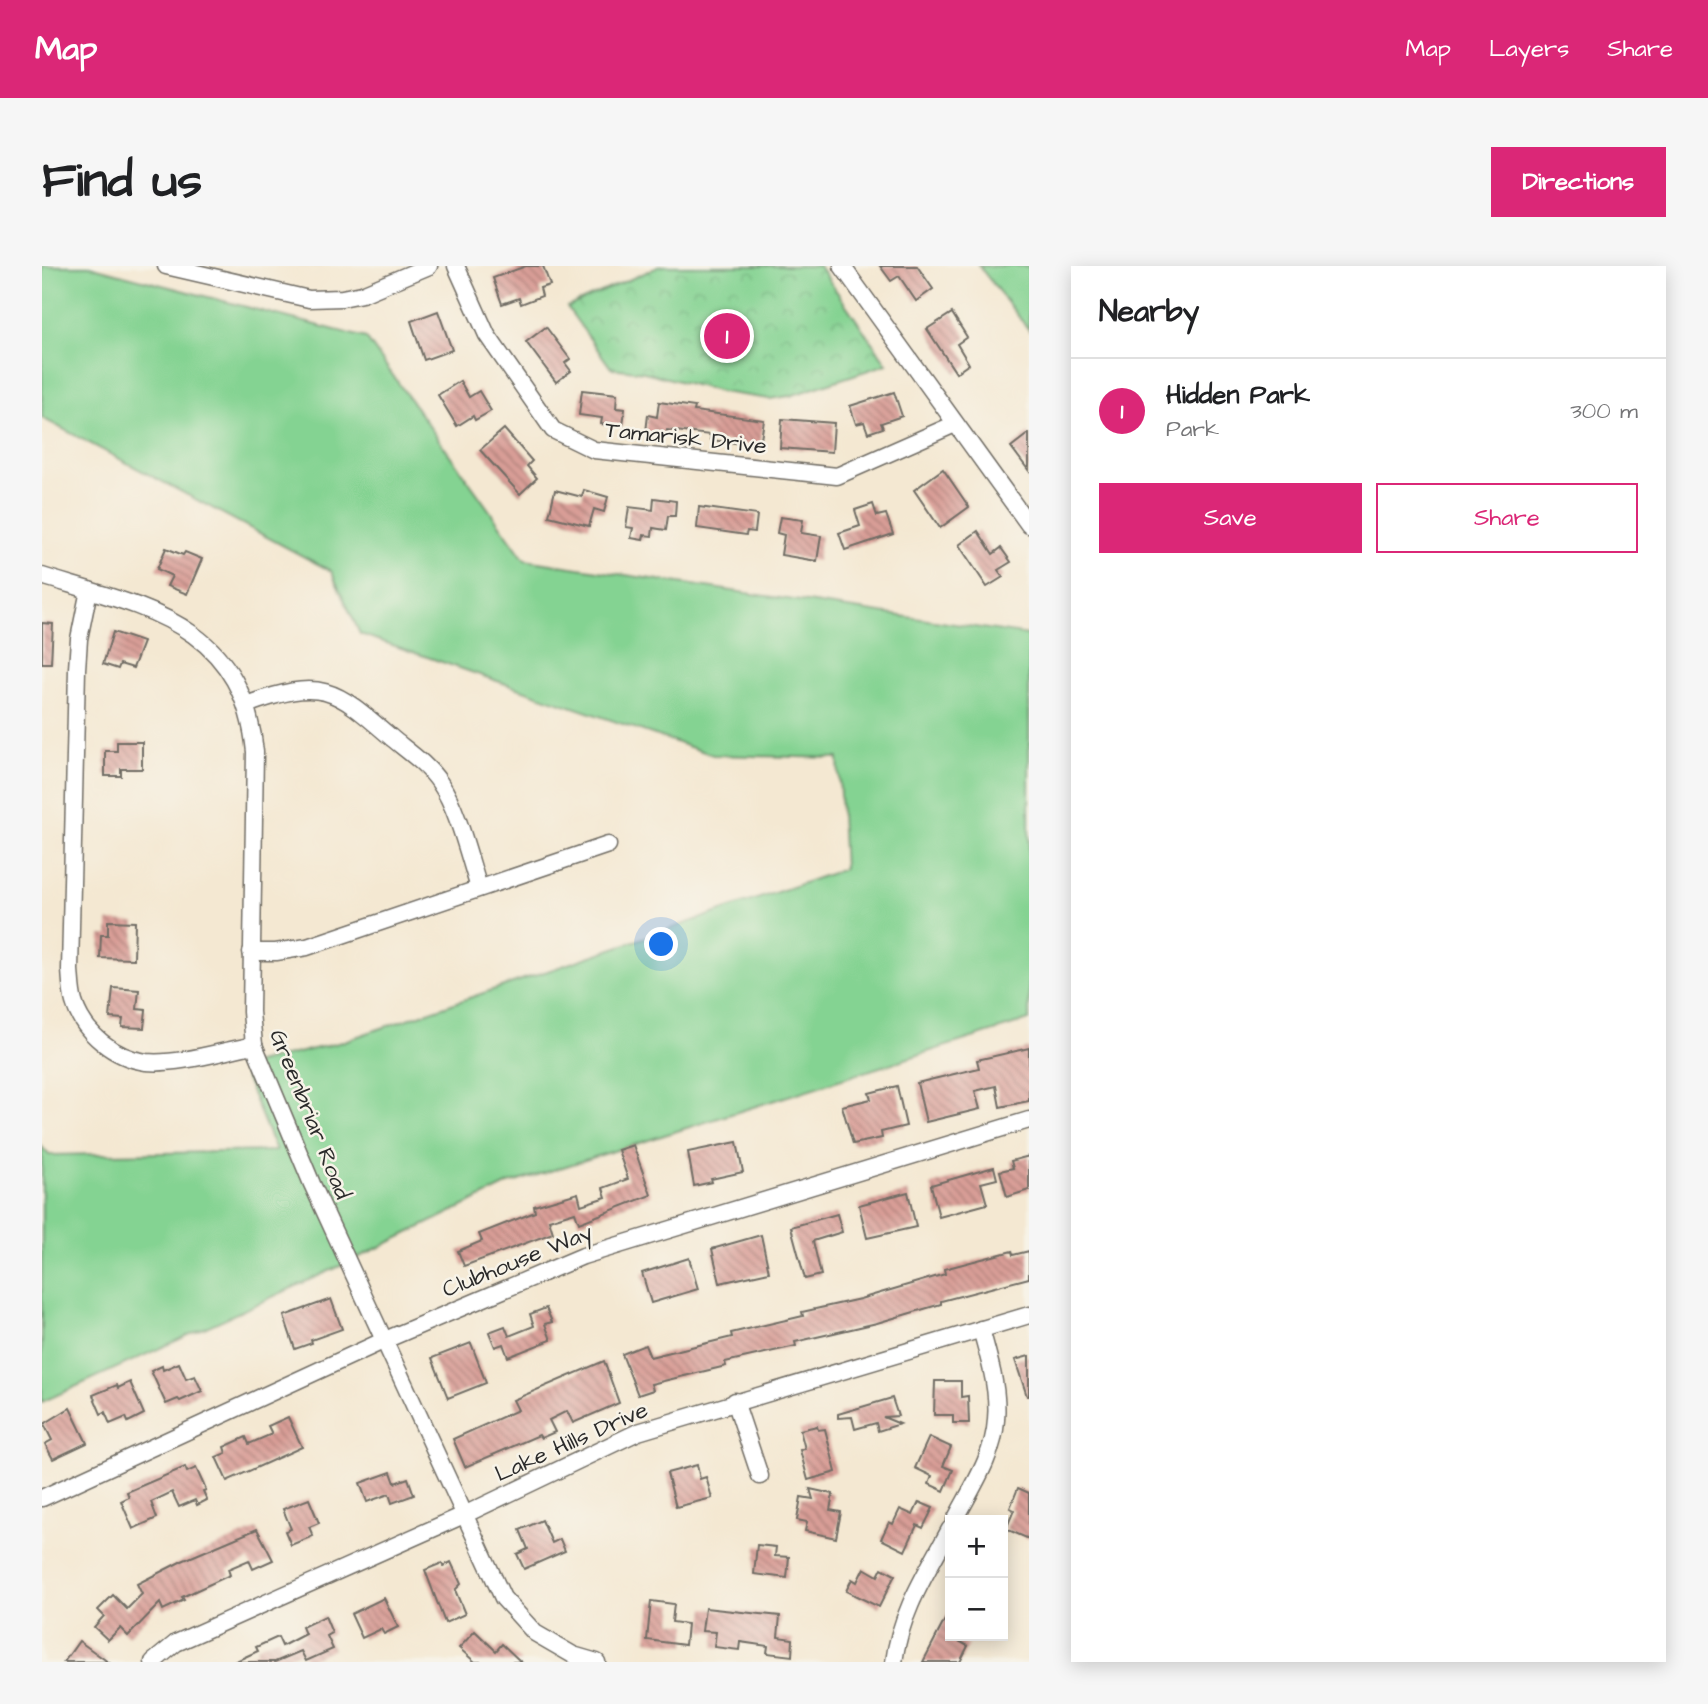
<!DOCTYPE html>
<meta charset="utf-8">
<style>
:root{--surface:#fff;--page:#f6f6f6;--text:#202124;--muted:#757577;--line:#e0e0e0;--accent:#db2777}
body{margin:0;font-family:"Architects Daughter",sans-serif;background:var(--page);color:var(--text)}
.controls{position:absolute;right:21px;bottom:21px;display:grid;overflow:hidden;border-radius:0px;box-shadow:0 4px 18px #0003}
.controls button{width:63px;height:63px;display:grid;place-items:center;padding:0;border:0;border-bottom:2px solid var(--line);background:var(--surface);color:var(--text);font:35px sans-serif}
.you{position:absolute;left:620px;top:679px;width:24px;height:24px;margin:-18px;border:5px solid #fff;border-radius:50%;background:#1a73e8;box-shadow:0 0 0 10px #1a73e833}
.badge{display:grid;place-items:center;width:46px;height:46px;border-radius:50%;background:var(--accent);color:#fff;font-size:23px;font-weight:700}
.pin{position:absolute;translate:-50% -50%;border:4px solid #fff;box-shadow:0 2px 7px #0006}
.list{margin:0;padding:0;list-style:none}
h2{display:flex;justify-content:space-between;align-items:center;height:91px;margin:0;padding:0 28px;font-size:30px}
h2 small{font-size:23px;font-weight:400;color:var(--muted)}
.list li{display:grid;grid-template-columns:46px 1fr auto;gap:21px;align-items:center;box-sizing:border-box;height:105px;padding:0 28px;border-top:2px solid var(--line)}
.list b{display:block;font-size:26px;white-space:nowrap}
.list p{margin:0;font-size:23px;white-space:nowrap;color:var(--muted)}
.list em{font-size:23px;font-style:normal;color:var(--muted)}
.actions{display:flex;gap:14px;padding:21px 28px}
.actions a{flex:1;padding:16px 0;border:2px solid var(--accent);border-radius:0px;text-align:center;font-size:24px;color:var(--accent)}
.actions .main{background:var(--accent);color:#fff}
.map{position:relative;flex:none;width:987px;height:1396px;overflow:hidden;border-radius:0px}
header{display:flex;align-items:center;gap:42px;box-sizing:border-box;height:98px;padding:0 35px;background:var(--accent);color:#fff}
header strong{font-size:33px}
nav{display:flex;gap:38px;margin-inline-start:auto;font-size:24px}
.intro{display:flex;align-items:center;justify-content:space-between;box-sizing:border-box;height:168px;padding:0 42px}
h1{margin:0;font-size:49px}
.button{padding:18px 32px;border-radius:0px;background:var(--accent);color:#fff;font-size:24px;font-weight:700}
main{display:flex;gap:42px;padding:0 42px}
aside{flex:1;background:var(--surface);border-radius:0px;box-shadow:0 4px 18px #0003}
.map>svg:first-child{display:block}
.grass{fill:#84d392;stroke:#587f5e;stroke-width:2}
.park{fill:url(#park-crowns);stroke:#587f5e;stroke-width:2}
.building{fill:url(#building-back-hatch)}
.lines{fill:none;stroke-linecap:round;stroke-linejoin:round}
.minor-casing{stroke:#716d65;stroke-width:19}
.minor{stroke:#fff;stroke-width:16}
.labels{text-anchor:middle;stroke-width:5;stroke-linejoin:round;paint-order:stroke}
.street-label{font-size:23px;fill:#2b2b2b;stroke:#f7f3e8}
</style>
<header>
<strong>Map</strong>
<nav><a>Map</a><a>Layers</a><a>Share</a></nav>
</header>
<div class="intro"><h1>Find us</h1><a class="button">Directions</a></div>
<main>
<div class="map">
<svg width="987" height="1396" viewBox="0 0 987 1396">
<defs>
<pattern id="park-crowns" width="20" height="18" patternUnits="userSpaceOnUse" patternTransform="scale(1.75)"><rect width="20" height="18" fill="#84d392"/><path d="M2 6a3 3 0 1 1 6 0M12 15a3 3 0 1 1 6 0" fill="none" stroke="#72b57e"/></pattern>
<pattern id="building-back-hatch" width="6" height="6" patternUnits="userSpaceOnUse" patternTransform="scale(1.75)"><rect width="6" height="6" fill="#d99e97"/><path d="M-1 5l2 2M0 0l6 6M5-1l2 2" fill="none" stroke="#b0817b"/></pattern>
</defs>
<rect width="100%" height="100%" fill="#f7f3e8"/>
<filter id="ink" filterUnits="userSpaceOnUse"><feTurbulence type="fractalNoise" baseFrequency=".0143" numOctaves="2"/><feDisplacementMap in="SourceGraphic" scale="14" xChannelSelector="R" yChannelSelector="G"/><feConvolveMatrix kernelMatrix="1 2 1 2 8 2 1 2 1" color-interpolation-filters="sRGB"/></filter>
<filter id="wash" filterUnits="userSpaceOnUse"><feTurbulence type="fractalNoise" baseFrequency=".00686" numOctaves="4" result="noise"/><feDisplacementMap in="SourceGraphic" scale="28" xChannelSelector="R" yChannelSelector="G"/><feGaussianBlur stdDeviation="1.57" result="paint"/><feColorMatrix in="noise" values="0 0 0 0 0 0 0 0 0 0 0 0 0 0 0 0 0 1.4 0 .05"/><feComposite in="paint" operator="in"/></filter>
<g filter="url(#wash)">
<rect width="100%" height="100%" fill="#f4e8d2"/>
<!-- grass -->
<g class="grass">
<polygon points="0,0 47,0 324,72 483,294 987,369 987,754 467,918 307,996 0,1136 0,881 7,889 234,885 199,801 296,777 802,603 796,492 671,489 318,368 289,305 0,152"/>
<polygon points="937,0 987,0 987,64"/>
</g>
<!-- park -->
<polygon class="park" points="618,0 777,0 845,98 748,130 727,133 679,126 602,106 569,102 525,41"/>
<g id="blocks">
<!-- building -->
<g class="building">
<polygon points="484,0 501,0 508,19 498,22 500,30 479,38 477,32 460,38 451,12"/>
<polygon points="838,0 875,0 891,23 874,35 857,10 849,15"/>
<polygon points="396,45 410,84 382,94 369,55"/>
<polygon points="910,47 925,71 915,78 927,98 914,107 885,63"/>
<polygon points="504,61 528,93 523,97 529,105 514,116 484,76"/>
<polygon points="418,115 427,131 437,125 449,145 433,154 431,150 415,160 396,129"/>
<polygon points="540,124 575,128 574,142 583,143 581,160 559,158 560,152 537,149"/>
<polygon points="852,126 860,150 839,157 841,162 826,167 822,156 814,158 808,140"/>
<polygon points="617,136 653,141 652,145 722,154 718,180 668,174 669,169 625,164 624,169 604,166 606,149 615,151"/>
<polygon points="740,153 792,157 790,186 738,182"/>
<polygon points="462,163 490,195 485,200 495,212 478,228 438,184"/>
<polygon points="987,167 987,205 969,181"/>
<polygon points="901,203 927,241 898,262 872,224"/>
<polygon points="513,224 540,231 542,224 566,231 562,246 552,243 547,260 507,250"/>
<polygon points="612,232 634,235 633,250 626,250 624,264 611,262 610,270 602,269 601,274 589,272 591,262 584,261 587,241 611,244"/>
<polygon points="831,238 835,250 844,248 851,268 803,284 797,267 818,260 813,244"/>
<polygon points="657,241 715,249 713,266 705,265 704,269 655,262"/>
<polygon points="738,251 761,254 759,267 779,270 775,295 739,289 742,269 735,267"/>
<polygon points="936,265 951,288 959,282 969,296 956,304 961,311 945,321 917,279"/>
<polygon points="124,282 141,289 143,286 160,293 145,328 125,320 130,310 115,303"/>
<polygon points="0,357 11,358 9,397 0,397"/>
<polygon points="71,366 101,376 91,402 78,398 76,403 61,398"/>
<polygon points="75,476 100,476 100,503 79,503 79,510 63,510 63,485 75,485"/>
<polygon points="66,655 93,656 92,693 58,692 59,669 66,669"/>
<polygon points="71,722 97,724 95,743 104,744 102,762 80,761 81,753 68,752"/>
<polygon points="987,782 987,835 958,841 954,820 933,825 938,843 884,856 875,817 937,802 935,794"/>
<polygon points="855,820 864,860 839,866 840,872 811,878 800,840 829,833 827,827"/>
<polygon points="695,876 701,906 669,913 670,916 652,920 646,886"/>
<polygon points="591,879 609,929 537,957 533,946 507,954 511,967 422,1000 416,985 440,975 437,968 493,946 492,940 536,927 539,939 564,931 561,922 586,913 576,884"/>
<polygon points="987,890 987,924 965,931 958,905 971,902 969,895"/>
<polygon points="952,901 955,913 939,917 945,938 897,951 889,919"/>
<polygon points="866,926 874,961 825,972 817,939"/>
<polygon points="795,948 800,966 771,975 779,1009 763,1013 749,961"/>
<polygon points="719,969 727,1006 678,1017 670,983"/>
<polygon points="970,985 971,989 987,985 987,1012 899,1035 899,1038 835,1057 753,1076 754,1080 683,1096 684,1100 609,1118 611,1124 596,1129 580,1088 603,1079 608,1091 690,1071 689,1067 761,1050 760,1046 818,1033 903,1008 902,1003"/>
<polygon points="647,992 656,1023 609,1037 600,1007"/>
<polygon points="289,1033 300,1063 269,1074 270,1077 253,1083 242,1050"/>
<polygon points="504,1042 510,1056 503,1058 509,1074 466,1091 461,1078 453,1081 447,1066 463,1060 467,1070 492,1060 488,1048"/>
<polygon points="429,1077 444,1117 406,1132 390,1092"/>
<polygon points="987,1090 987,1130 985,1130 973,1094"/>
<polygon points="562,1095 577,1137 531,1157 525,1145 507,1154 513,1166 499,1172 497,1169 423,1201 411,1173 476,1144 471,1134"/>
<polygon points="137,1097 144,1113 153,1110 160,1125 138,1135 136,1133 124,1138 109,1105 120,1100 121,1104"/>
<polygon points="893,1115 919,1115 919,1131 926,1130 927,1157 911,1157 911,1149 892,1149"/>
<polygon points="88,1116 102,1148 86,1156 84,1151 68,1158 63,1146 59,1148 51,1129 75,1119 76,1122"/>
<polygon points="850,1132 856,1150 841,1151 858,1158 836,1165 834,1157 813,1163 810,1151 796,1152 796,1148"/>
<polygon points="28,1142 45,1177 11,1193 3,1178 10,1174 2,1158"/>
<polygon points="246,1151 260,1181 185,1215 174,1191 184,1187 182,1181 204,1171 207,1178 230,1168 226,1160"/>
<polygon points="775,1160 776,1164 783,1163 794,1206 766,1214 758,1184 763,1183 758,1164"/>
<polygon points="887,1171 909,1181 901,1200 911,1204 902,1225 887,1218 890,1210 873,1202"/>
<polygon points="655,1199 658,1213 664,1211 670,1232 634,1241 625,1207"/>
<polygon points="143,1201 145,1206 154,1202 164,1224 161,1225 165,1234 155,1239 153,1234 137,1241 130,1226 109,1236 115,1252 91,1263 79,1235 87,1231 85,1226"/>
<polygon points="349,1206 353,1217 366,1212 372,1229 350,1237 347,1228 325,1236 318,1217"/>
<polygon points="976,1222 987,1227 987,1273 964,1263 972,1244 968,1242"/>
<polygon points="768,1223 791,1228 788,1244 799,1246 794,1272 763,1265 765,1256 755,1254 759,1231 771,1233"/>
<polygon points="267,1233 277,1257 267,1261 271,1270 249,1279 243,1265 249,1263 241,1243"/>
<polygon points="877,1236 891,1242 881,1262 875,1259 863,1285 839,1273 847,1256 851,1258 858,1243 871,1249"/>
<polygon points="500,1254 510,1277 518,1273 523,1285 482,1303 475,1288 486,1283 478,1264"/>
<polygon points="215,1263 231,1294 211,1303 207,1294 186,1303 188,1309 140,1331 142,1334 121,1344 118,1337 86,1370 78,1362 66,1374 52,1361 62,1350 56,1344 71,1329 85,1343 100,1328 95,1318 140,1295"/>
<polygon points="715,1279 734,1281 733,1290 747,1291 745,1312 712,1308"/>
<polygon points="409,1296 419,1318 413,1324 423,1348 403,1357 383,1304 400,1297 401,1300"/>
<polygon points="822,1302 836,1310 840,1302 853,1309 837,1341 804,1325 810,1313 815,1316"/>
<polygon points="342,1332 356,1361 342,1368 339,1363 320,1372 309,1348"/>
<polygon points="609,1335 632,1338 630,1356 645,1358 643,1379 605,1374"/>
<polygon points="663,1342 738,1350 736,1371 751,1373 750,1390 725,1387 726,1380 698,1376 697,1384 672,1381 674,1366 660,1365"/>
<polygon points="908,1344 908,1370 917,1370 915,1374 926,1380 918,1396 881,1396"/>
<polygon points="283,1350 290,1367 285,1370 291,1383 264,1395 259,1385 233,1396 192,1396 216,1385 214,1381 236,1371 240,1380 263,1368 260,1361"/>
<polygon points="433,1365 454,1385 460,1378 479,1396 433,1396 417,1382"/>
<polygon points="37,1375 66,1396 22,1396"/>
</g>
</g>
</g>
<g filter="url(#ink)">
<use href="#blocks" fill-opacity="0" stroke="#716d65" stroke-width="2"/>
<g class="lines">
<!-- minor casing -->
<g class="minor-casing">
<g id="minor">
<polyline points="124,0 267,33 300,32 320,28 387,0"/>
<polyline points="414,0 445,69 511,164 552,184 795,210 913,158"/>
<polyline points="800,0 987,259"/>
<path d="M 0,310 C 104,342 200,357 213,486 L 209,746 L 212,779 L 270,918 L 461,1332 L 493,1367 L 531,1389 L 555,1396"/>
<path d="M 47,324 L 37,373 L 35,403 L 28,704 C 29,715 29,726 32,736 C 41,767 73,792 104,796 C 137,799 180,785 212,779"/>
<path d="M 204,439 C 281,411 292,422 351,473 C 367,486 386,499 398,517 C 416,543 427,591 437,622"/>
<polyline points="209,686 234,686 265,681 566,579"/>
<polyline points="693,1135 718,1210"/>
<polyline points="0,1232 343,1074 541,990 987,854"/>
<path d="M 913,1254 C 929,1223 952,1190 954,1154 C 957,1123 947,1093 939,1063"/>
<polyline points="111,1396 134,1377 424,1248 596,1166 987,1049"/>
<path d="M 852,1396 C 858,1347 885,1306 908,1263"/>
</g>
</g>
<!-- minor -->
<use href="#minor" class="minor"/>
</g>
</g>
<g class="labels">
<!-- street labels -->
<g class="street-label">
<text transform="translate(644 171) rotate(6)" y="8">Tamarisk Drive</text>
<text transform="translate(269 848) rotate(68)" y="8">Greenbriar Road</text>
<text transform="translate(475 994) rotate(-22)" y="8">Clubhouse Way</text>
<text transform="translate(529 1175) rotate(-24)" y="8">Lake Hills Drive</text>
</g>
</g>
</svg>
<div class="controls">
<button>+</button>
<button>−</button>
</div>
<div class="you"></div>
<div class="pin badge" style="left:685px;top:70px">1</div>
</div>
<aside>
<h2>Nearby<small></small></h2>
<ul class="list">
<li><span class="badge">1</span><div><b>Hidden Park</b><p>Park</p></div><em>300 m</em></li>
</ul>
<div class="actions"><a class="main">Save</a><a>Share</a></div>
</aside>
</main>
